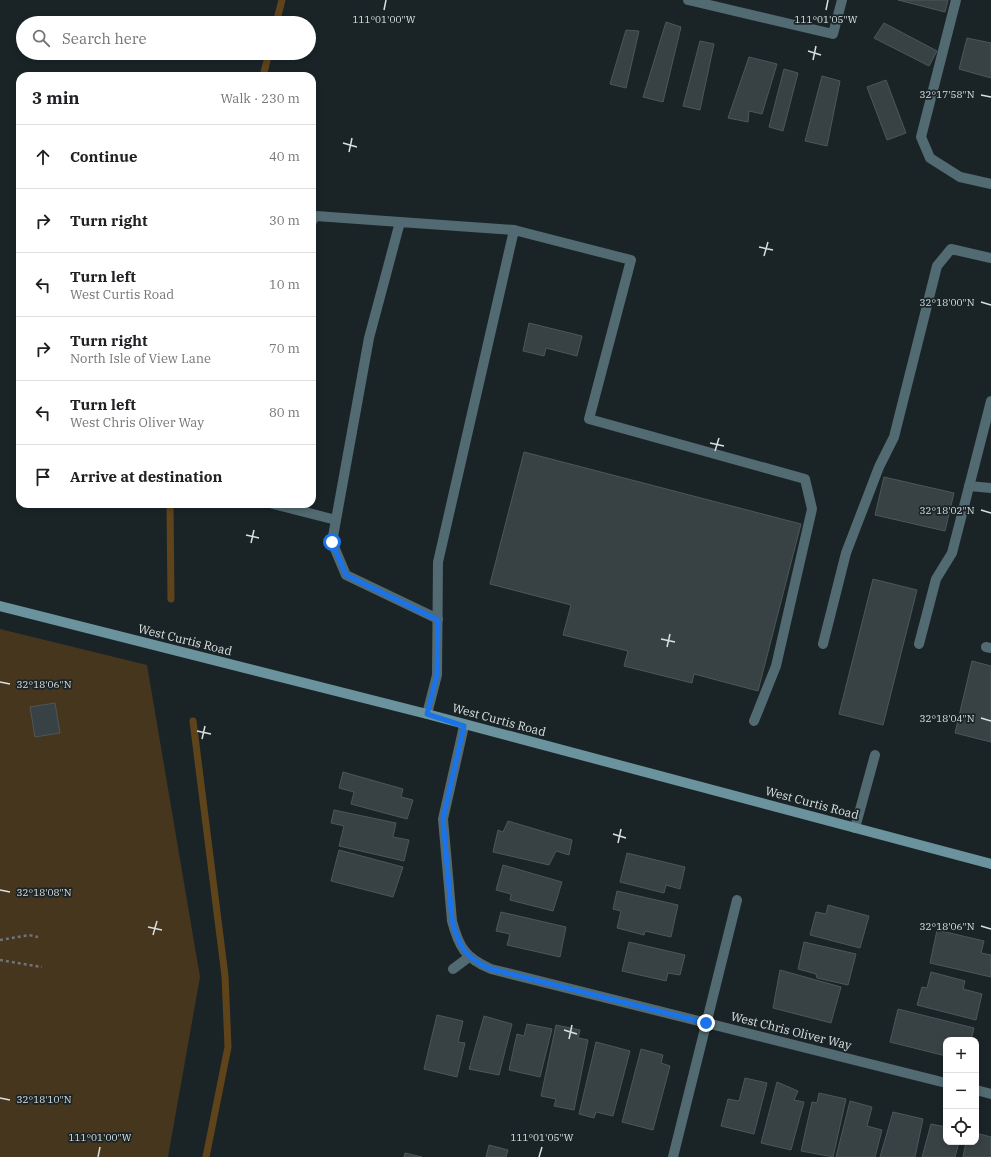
<!DOCTYPE html>
<meta charset="utf-8">
<style>
:root{--surface:#fff;--page:#f6f6f6;--text:#202124;--muted:#757577;--line:#e0e0e0}
body{margin:0;font-family:"IBM Plex Serif",serif;background:var(--page);color:var(--text)}
.controls{position:absolute;right:12px;bottom:12px;display:grid;overflow:hidden;border-radius:8px;box-shadow:0 2px 6px #0003}
.controls button{width:36px;height:36px;display:grid;place-items:center;padding:0;border:0;border-bottom:1px solid var(--line);background:var(--surface);color:var(--text);font:20px sans-serif}
.stop{position:absolute;width:12px;height:12px;margin:-9px;border:3px solid #1a73e8;border-radius:50%;background:#fff}
.stop.end{background:#1a73e8;border-color:#fff;box-shadow:0 1px 4px #0008}
.list{margin:0;padding:0;list-style:none}
h2{display:flex;justify-content:space-between;align-items:center;height:52px;margin:0;padding:0 16px;font-size:17px}
h2 small{font-size:13px;font-weight:400;color:var(--muted)}
.list li{display:grid;grid-template-columns:26px 1fr auto;gap:12px;align-items:center;box-sizing:border-box;height:64px;padding:0 16px;border-top:1px solid var(--line)}
.list b{display:block;font-size:15px;white-space:nowrap}
.list p{margin:0;font-size:13px;white-space:nowrap;color:var(--muted)}
.list em{font-size:13px;font-style:normal;color:var(--muted)}
.icon{flex:none;width:22px;height:22px;fill:none;stroke:currentColor;stroke-width:2;stroke-linecap:round;stroke-linejoin:round}
.map{position:relative;flex:none;width:991px;height:1157px;overflow:hidden}
.search{position:absolute;background:var(--surface);box-shadow:0 2px 6px #0003;left:16px;top:16px;width:300px;height:44px;display:flex;align-items:center;gap:10px;box-sizing:border-box;padding:0 14px;border-radius:22px;color:var(--muted);font-size:15px}
.panel{position:absolute;background:var(--surface);box-shadow:0 2px 6px #0003;left:16px;top:72px;width:300px;height:436px;border-radius:12px}
.map>svg:first-child{display:block}
.green{fill:#47361e}
.lines{fill:none;stroke-linecap:round;stroke-linejoin:round}
.stream{stroke:#5f441b;stroke-width:7}
.building{fill:#384245;stroke:#4c575a}
.path{stroke:#6c7477;stroke-width:2.5;stroke-dasharray:3 3;stroke-linecap:butt}
.lane{stroke:#526a71;stroke-width:10}
.street{stroke:#526a71;stroke-width:10}
.secondary{stroke:#6b939e;stroke-width:10}
.route{stroke:#1a73e8;stroke-width:5}
.ticks{fill:none;stroke:#dae0e2;stroke-width:1.5}
.labels{text-anchor:middle;stroke-width:3.5;stroke-linejoin:round;paint-order:stroke}
.street-label{font-size:12px;fill:#dae0e2;stroke:#1a2427}
.ticks-label{font-size:10px;text-anchor:middle;fill:#dae0e2;stroke:#1a2427;stroke-width:3.5;stroke-linejoin:round;paint-order:stroke}
</style>
<div class="map">
<svg width="991" height="1157" viewBox="0 0 991 1157">
<rect width="100%" height="100%" fill="#1a2427"/>
<!-- green -->
<polygon class="green" points="0,629 147,665 200,977 168,1157 0,1157"/>
<g class="lines">
<!-- stream -->
<g class="stream">
<polyline points="276,23 282,0"/>
<polyline points="263,76 269,53"/>
<polyline points="170,504 171,599"/>
<polyline points="193,721 225,976 228,1047 206,1157"/>
</g>
</g>
<!-- building -->
<g class="building">
<polygon points="898,0 948,0 945,12"/>
<polygon points="666,22 681,27 663,102 643,97"/>
<polygon points="884,23 937,51 929,66 874,38"/>
<polygon points="626,30 639,31 626,88 610,84"/>
<polygon points="967,38 991,43 991,78 959,69"/>
<polygon points="700,41 714,44 700,110 683,106"/>
<polygon points="749,57 777,64 762,114 749,111 748,122 728,118"/>
<polygon points="784,69 798,73 783,131 769,127"/>
<polygon points="822,76 840,81 827,146 805,141"/>
<polygon points="886,80 906,133 887,140 867,87"/>
<polygon points="529,323 582,336 577,356 546,348 544,356 523,351"/>
<polygon points="524,452 801,524 758,691 694,674 692,683 624,666 628,651 563,635 571,605 490,584"/>
<polygon points="884,477 954,493 945,531 875,515"/>
<polygon points="873,579 917,590 883,725 839,714"/>
<polygon points="972,661 991,666 991,742 955,733"/>
<polygon points="55,703 60,733 35,737 30,707"/>
<polygon points="343,772 403,789 401,797 413,800 407,819 351,804 354,792 339,788"/>
<polygon points="334,810 396,823 393,837 409,840 404,861 339,846 344,826 331,823"/>
<polygon points="508,821 572,840 569,855 556,851 549,865 493,852 498,830 503,832"/>
<polygon points="339,850 403,867 393,897 331,881"/>
<polygon points="627,853 685,867 680,889 666,885 664,893 620,882"/>
<polygon points="503,865 562,882 553,911 510,900 511,894 496,890"/>
<polygon points="617,891 678,905 671,937 645,931 644,935 617,928 621,911 613,909"/>
<polygon points="828,905 869,916 860,948 810,935 816,912 826,914"/>
<polygon points="501,912 566,927 560,957 507,945 510,934 496,931"/>
<polygon points="937,930 984,941 981,953 991,955 991,977 930,963"/>
<polygon points="629,942 685,955 680,975 668,973 666,981 622,971"/>
<polygon points="804,942 856,954 848,985 817,978 816,974 798,969"/>
<polygon points="780,970 841,987 831,1023 773,1008"/>
<polygon points="931,972 965,981 963,989 982,994 976,1020 917,1005 922,987 927,988"/>
<polygon points="898,1009 974,1028 971,1040 946,1040 946,1056 890,1042"/>
<polygon points="437,1015 463,1021 458,1042 465,1043 457,1077 424,1069"/>
<polygon points="484,1016 512,1024 499,1075 469,1069"/>
<polygon points="527,1024 552,1029 540,1077 509,1070 517,1034 524,1036"/>
<polygon points="556,1025 580,1030 578,1038 588,1040 574,1110 554,1106 556,1099 541,1096"/>
<polygon points="596,1042 630,1051 613,1116 596,1112 594,1118 579,1114"/>
<polygon points="641,1049 663,1055 661,1063 670,1066 653,1130 622,1122"/>
<polygon points="745,1078 767,1083 754,1134 721,1126 728,1099 739,1101"/>
<polygon points="777,1082 798,1091 794,1100 804,1102 791,1150 761,1143"/>
<polygon points="819,1093 846,1099 833,1157 801,1151 812,1102 817,1103"/>
<polygon points="850,1101 872,1107 867,1126 882,1130 875,1157 836,1157"/>
<polygon points="893,1112 923,1119 915,1157 880,1157"/>
<polygon points="931,1124 946,1127 946,1142 959,1142 955,1157 922,1157"/>
<polygon points="976,1133 991,1137 991,1157 963,1157 966,1142 976,1142"/>
<polygon points="489,1145 508,1150 506,1157 486,1157"/>
<polygon points="405,1153 422,1157 404,1157"/>
</g>
<g class="lines">
<!-- path -->
<g class="path">
<polyline points="0,940 29,935 38,937"/>
<polyline points="0,960 42,967"/>
</g>
<!-- lane -->
<g class="lane">
<polyline points="956,0 921,137 930,158 960,177 991,184"/>
<polyline points="312,221 316,216 400,222"/>
<polyline points="969,486 991,488"/>
<polyline points="273,504 336,520"/>
<polyline points="438,619 346,575 332,542 369,338 400,222 514,230"/>
<polyline points="823,644 846,553 879,467 894,437 937,266 951,249 991,258"/>
<polyline points="919,644 936,579 952,553 991,401"/>
<polyline points="986,647 991,648"/>
<polyline points="427,714 437,675 438,562 514,230 631,260 589,419 805,479 812,509 776,666 754,721"/>
<polyline points="855,828 875,755"/>
</g>
<!-- street -->
<g class="street">
<polyline points="688,0 833,34 842,0"/>
<path d="M 464,726 L 443,819 L 452,921 C 459,947 465,958 491,969 L 946,1083"/>
<polyline points="453,969 469,957"/>
<polyline points="976,1090 991,1094"/>
<polyline points="673,1157 737,900"/>
</g>
<!-- secondary -->
<polyline class="secondary" points="0,606 427,714 991,864"/>
</g>
<g class="lines">
<!-- route -->
<path class="route" d="M 332,542 L 346,575 L 438,620 L 437,675 L 427,714 L 464,726 L 443,819 L 452,920 C 459,947 465,958 491,969 L 706,1023"/>
</g>
<!-- ticks -->
<path class="ticks" d="M 384,10 L 386,0M 826,10 L 828,0M 808,51 L 821,55M 813,60 L 816,46M 981,95 L 991,97M 343,143 L 357,147M 349,152 L 352,138M 759,247 L 773,250M 764,256 L 768,242M 981,302 L 991,305M 710,443 L 724,446M 715,451 L 719,438M 981,510 L 991,513M 246,535 L 259,538M 251,543 L 254,530M 661,639 L 675,642M 667,647 L 670,634M 0,682 L 10,684M 981,718 L 991,721M 197,731 L 211,734M 202,739 L 205,726M 613,834 L 626,838M 618,843 L 621,829M 0,890 L 10,892M 981,926 L 991,929M 148,927 L 162,930M 153,935 L 157,921M 564,1030 L 577,1034M 569,1039 L 572,1025M 0,1098 L 10,1100M 98,1157 L 100,1147M 539,1157 L 542,1147"/>
<g class="labels">
<!-- street labels -->
<g class="street-label">
<text transform="translate(185 640) rotate(14)" y="4">West Curtis Road</text>
<text transform="translate(499 720) rotate(15)" y="4">West Curtis Road</text>
<text transform="translate(812 803) rotate(15)" y="4">West Curtis Road</text>
<text transform="translate(791 1031) rotate(14)" y="4">West Chris Oliver Way</text>
</g>
</g>
<g class="ticks-label">
<text x="384" y="23">111°01'00"W</text>
<text x="826" y="23">111°01'05"W</text>
<text x="947" y="98">32°17'58"N</text>
<text x="947" y="306">32°18'00"N</text>
<text x="947" y="514">32°18'02"N</text>
<text x="44" y="688">32°18'06"N</text>
<text x="947" y="722">32°18'04"N</text>
<text x="44" y="896">32°18'08"N</text>
<text x="947" y="930">32°18'06"N</text>
<text x="44" y="1103">32°18'10"N</text>
<text x="100" y="1141">111°01'00"W</text>
<text x="542" y="1141">111°01'05"W</text>
</g>
</svg>
<div class="controls">
<button>+</button>
<button>−</button>
<button><svg class="icon" aria-label="locate" viewBox="0 0 24 24"><circle cx="12" cy="12" r="6"/><path d="M12 2v4M12 18v4M2 12h4M18 12h4"/></svg></button>
</div>
<div class="stop" style="left:332px;top:542px"></div>
<div class="stop end" style="left:706px;top:1023px"></div>
<div class="search"><svg class="icon" aria-label="search" viewBox="0 0 24 24"><circle cx="10" cy="10" r="6"/><path d="M15 15l6 6"/></svg>Search here</div>
<section class="panel">
<h2>3 min<small>Walk · 230 m</small></h2>
<ul class="list">
<li><svg class="icon" aria-label="ahead" viewBox="0 0 24 24"><path d="M12 20V5M6 11l6-6 6 6"/></svg><div><b>Continue</b></div><em>40 m</em></li>
<li><svg class="icon" aria-label="right" viewBox="0 0 24 24"><path d="M7 20v-9h11M14 6l5 5-5 5"/></svg><div><b>Turn right</b></div><em>30 m</em></li>
<li><svg class="icon" aria-label="left" viewBox="0 0 24 24"><path d="M17 20v-9H6M10 6l-5 5 5 5"/></svg><div><b>Turn left</b><p>West Curtis Road</p></div><em>10 m</em></li>
<li><svg class="icon" aria-label="right" viewBox="0 0 24 24"><path d="M7 20v-9h11M14 6l5 5-5 5"/></svg><div><b>Turn right</b><p>North Isle of View Lane</p></div><em>70 m</em></li>
<li><svg class="icon" aria-label="left" viewBox="0 0 24 24"><path d="M17 20v-9H6M10 6l-5 5 5 5"/></svg><div><b>Turn left</b><p>West Chris Oliver Way</p></div><em>80 m</em></li>
<li><svg class="icon" aria-label="arrive" viewBox="0 0 24 24"><path d="M6 21V4h12l-3 4 3 4H6"/></svg><div><b>Arrive at destination</b></div></li>
</ul>
</section>
</div>
